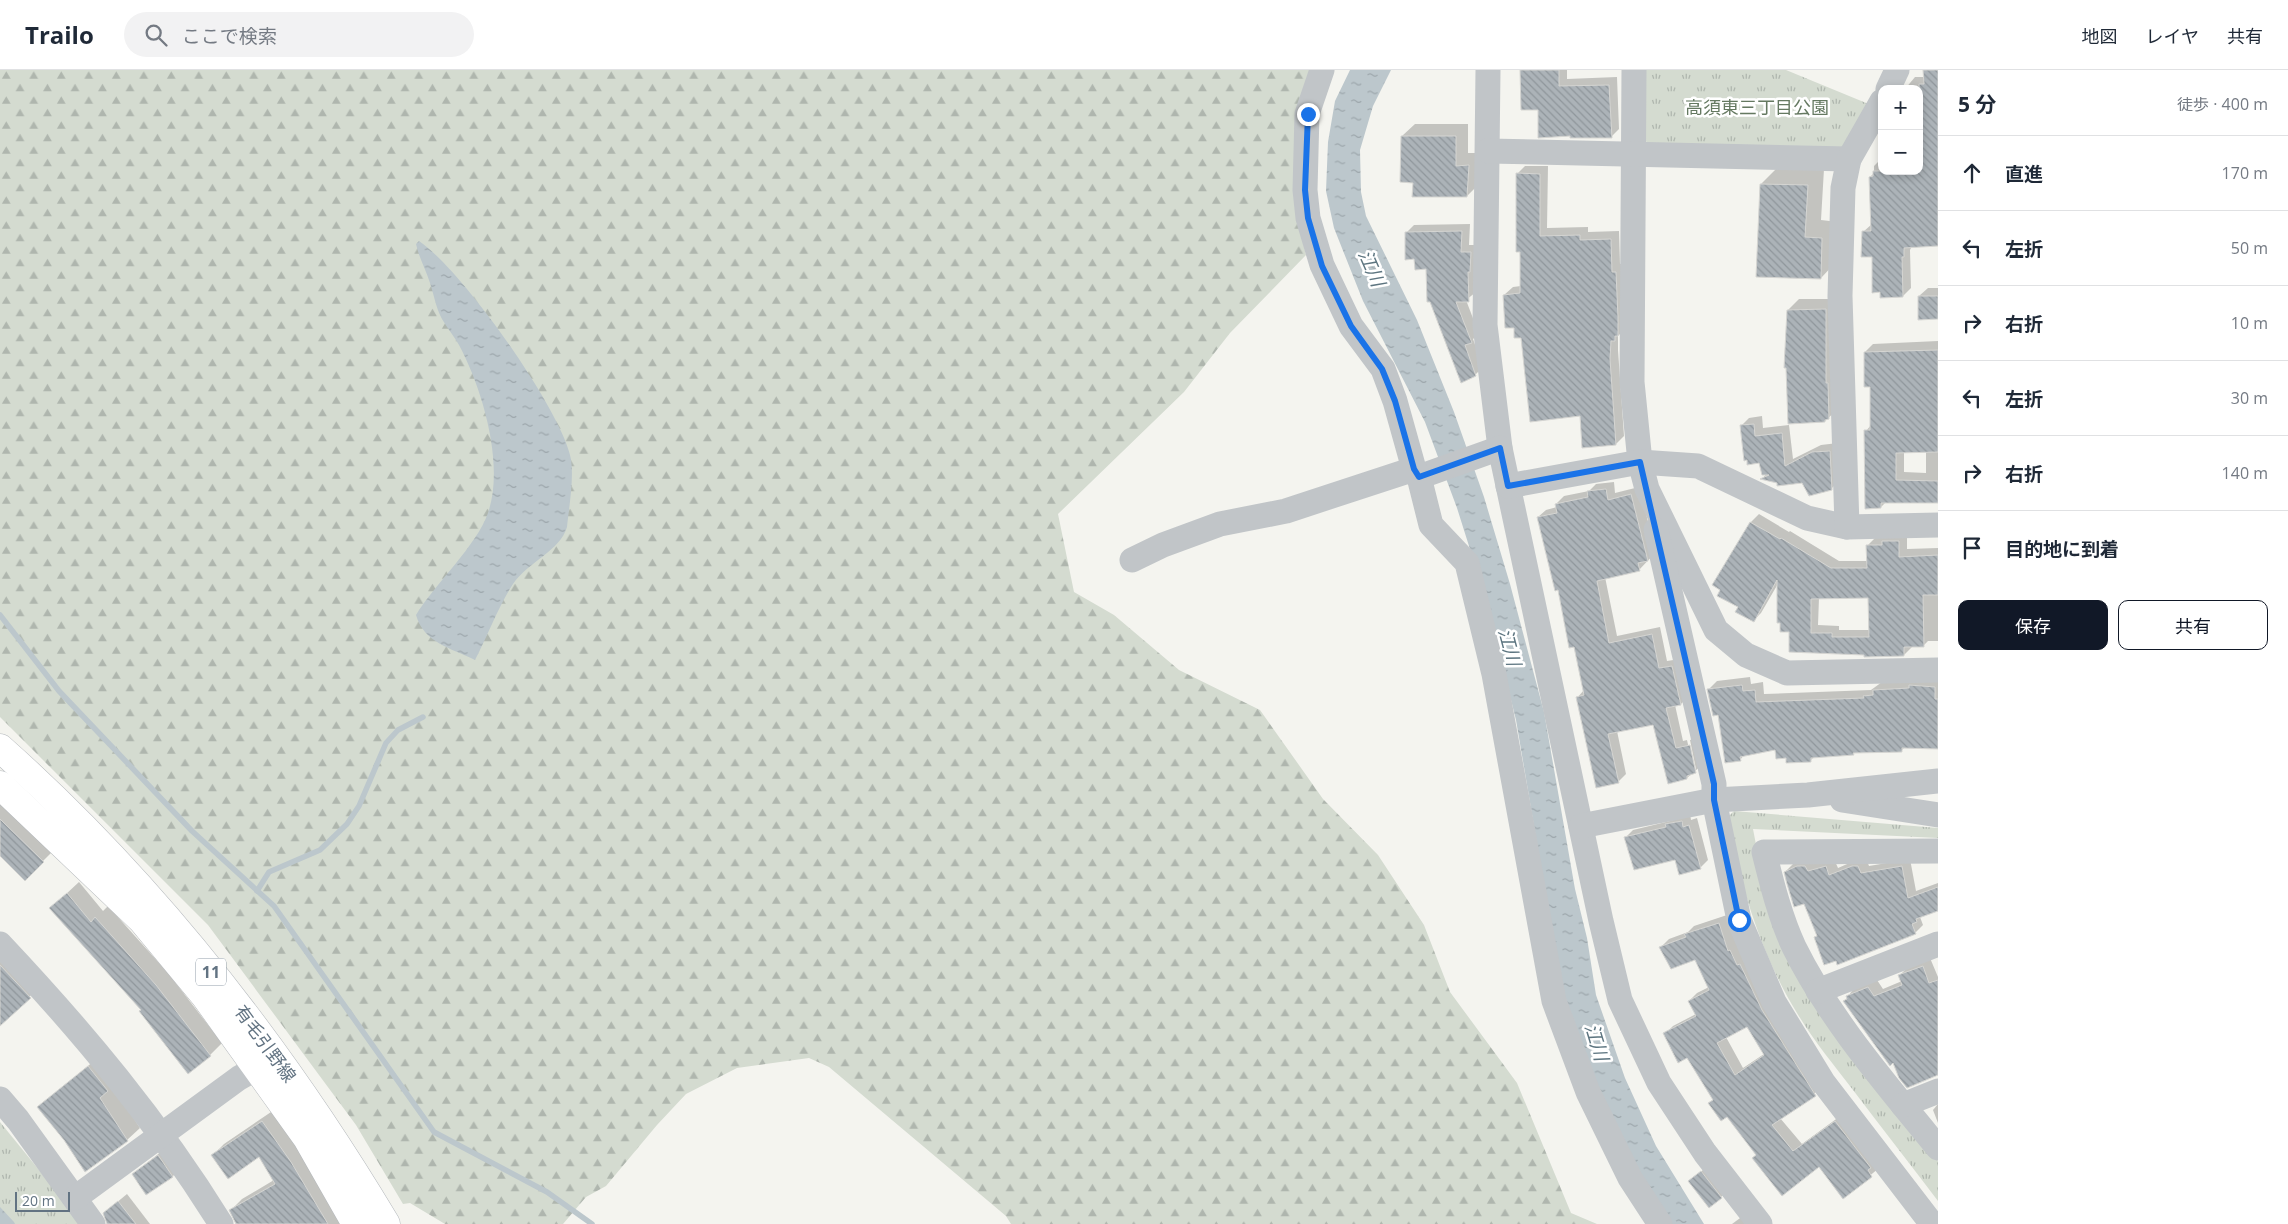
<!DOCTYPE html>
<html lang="ja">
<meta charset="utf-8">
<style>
:root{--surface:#fff;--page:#f2f2f3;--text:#1f2937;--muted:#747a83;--line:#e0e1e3;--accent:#111827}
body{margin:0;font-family:"Open Sans","Noto Sans JP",sans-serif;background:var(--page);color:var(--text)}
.controls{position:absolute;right:15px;top:15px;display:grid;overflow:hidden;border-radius:10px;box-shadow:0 2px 8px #0003}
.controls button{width:45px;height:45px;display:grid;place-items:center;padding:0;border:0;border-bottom:1px solid var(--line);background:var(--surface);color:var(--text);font:25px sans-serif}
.scale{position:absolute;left:15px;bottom:12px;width:55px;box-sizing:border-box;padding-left:5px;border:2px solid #627382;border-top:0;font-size:14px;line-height:18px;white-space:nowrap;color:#627382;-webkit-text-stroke:4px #fff;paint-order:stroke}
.stop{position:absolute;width:15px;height:15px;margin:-11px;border:4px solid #1a73e8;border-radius:50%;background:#fff}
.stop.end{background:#1a73e8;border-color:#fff;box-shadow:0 1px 5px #0008}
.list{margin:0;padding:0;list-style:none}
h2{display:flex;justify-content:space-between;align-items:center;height:65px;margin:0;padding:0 20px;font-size:21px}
h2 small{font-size:16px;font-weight:400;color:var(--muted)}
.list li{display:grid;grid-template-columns:32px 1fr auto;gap:15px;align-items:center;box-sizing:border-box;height:75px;padding:0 20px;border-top:1px solid var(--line)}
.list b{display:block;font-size:19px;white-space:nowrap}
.list em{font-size:16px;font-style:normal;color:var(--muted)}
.actions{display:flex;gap:10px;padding:15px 20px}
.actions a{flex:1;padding:11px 0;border:1px solid var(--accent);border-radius:10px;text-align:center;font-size:18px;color:var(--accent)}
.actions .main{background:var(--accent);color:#fff}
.icon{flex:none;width:28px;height:28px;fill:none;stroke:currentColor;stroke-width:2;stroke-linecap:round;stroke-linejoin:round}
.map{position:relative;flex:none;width:1938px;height:1154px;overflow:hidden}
header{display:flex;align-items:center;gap:30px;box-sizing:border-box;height:70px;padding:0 25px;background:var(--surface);border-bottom:1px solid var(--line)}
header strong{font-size:24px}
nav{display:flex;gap:28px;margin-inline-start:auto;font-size:18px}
.search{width:350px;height:45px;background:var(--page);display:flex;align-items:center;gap:12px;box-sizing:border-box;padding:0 18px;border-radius:28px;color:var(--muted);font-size:19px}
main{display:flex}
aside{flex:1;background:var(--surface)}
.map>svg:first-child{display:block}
.grass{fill:url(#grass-tufts)}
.forest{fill:url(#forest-firs)}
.water{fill:url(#water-ripples)}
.shadow{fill:#0003;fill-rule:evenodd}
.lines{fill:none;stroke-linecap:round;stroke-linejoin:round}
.stream{stroke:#bcc7cc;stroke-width:5.5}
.building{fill:url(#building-back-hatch);stroke:#d5d5d2;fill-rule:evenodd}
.major-casing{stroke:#b4b8bc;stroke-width:29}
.minor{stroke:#c1c5c8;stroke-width:25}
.major{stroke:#fff;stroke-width:28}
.route{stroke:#1a73e8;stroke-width:6}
.labels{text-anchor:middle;stroke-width:5;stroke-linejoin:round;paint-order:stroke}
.shield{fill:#fff;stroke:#919da8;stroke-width:1}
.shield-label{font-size:16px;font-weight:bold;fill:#627382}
.park-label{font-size:18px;fill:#657961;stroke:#fff}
.street-label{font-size:18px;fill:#627382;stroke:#fff}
.water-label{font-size:19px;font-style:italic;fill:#5d7580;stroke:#fff}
</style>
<header>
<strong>Trailo</strong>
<div class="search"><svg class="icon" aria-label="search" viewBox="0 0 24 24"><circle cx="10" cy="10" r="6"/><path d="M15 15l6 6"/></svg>ここで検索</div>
<nav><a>地図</a><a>レイヤ</a><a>共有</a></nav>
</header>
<main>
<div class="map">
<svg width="1938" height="1154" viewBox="0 0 1938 1154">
<defs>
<pattern id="grass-tufts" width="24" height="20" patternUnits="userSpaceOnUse" patternTransform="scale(1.25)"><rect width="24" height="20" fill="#d4dbd0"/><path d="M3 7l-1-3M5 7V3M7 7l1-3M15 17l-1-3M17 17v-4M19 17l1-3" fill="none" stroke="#afb6ae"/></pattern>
<pattern id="forest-firs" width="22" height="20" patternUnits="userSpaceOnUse" patternTransform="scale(1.25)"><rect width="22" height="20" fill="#d4dbd0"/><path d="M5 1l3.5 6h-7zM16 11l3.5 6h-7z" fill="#afb6ae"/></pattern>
<pattern id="water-ripples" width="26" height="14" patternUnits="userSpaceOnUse" patternTransform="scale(1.25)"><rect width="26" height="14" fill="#bcc7cc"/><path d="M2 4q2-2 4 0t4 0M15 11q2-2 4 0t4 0" fill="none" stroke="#9ca6ab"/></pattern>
<pattern id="building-back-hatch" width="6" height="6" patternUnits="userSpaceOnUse" patternTransform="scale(1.25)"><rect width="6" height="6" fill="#acb3b8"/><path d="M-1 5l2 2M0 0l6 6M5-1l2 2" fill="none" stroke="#8f969b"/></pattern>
</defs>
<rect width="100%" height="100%" fill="#f4f4ef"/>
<!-- grass -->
<g class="grass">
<polygon points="1643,0 1786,0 1871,35 1847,77 1650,76 1643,68"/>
<path d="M 1734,741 L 1938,758 L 1938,768 L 1753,759 L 1764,816 L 1851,983 L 1938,1091 L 1938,1131 C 1910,1094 1881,1057 1853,1020 C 1834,995 1813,970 1797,943 C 1760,883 1742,817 1726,749 Z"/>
<polygon points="0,1052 79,1149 83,1154 0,1154"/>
</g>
<!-- forest -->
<polygon class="forest" points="0,0 1313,0 1295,137 1306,185 1230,263 1184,322 1058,444 1074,522 1114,545 1179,600 1260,640 1323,729 1378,785 1424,855 1450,922 1517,1013 1571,1143 1597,1154 1011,1154 1006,1146 829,997 809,988 737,998 686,1024 657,1055 606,1116 586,1127 563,1154 445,1154 410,1133 403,1134 356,1055 208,855 0,647"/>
<!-- water -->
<g class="water">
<polygon points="1350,0 1391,0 1373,36 1360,80 1361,122 1366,146 1417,250 1454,342 1484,427 1510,514 1544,642 1575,819 1587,868 1596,925 1625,1008 1656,1076 1704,1154 1669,1154 1632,1092 1577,970 1560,909 1516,650 1486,530 1457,438 1425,352 1363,231 1334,158 1326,121 1328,72 1335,31"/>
<path d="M 419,171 C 461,199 558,335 570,385 C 575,404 569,437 567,457 C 560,481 529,491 513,514 C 498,537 488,565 475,590 C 451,578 424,573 416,545 C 435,514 477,475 488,443 C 505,394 482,318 459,275 C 454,266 447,258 442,249 C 436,238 434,225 430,213 C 426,200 419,188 416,174 Z"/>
<polygon points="0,1137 14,1152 15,1154 0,1154"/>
</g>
<!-- shadow -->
<g class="shadow">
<polygon points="1521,0 1567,0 1567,9 1617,7 1619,59 1611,67 1539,39"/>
<polygon points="1924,0 1938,0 1938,175 1912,176 1910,180 1911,218 1903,226 1873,186 1863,162 1872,154 1870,107 1874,103 1874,96 1882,88 1882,101 1919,101 1919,19 1905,19 1915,7 1925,7"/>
<polygon points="1415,54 1468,54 1468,83 1481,83 1479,114 1467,126 1414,111 1402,66"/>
<polygon points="1525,96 1548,96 1547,158 1588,157 1588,162 1619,161 1620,194 1624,194 1622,262 1618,266 1618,280 1624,366 1616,374 1581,345 1522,267 1515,257 1504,225 1513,217 1521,216 1517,104"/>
<polygon points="1778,97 1824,99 1821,150 1838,152 1837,191 1821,208 1761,114"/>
<polygon points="1470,154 1469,175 1478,175 1476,222 1466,230 1479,264 1473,269 1483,297 1475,305 1427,198 1415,188 1406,163 1414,155"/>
<polygon points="1928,218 1938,218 1938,248 1919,226"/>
<polygon points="1799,229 1836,229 1840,337 1825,351 1788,240"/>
<path d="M 1938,271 L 1938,433 L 1886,432 L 1881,437 L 1866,361 L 1871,355 L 1871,315 L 1865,282 L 1873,274 ZM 1904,381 L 1926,381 L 1926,403 L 1904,402 Z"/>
<polygon points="1762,346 1763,358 1789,355 1793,389 1821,375 1838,373 1839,411 1831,419 1803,412 1778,412 1762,409 1767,403 1741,356 1749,348"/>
<polygon points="1614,412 1615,423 1639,417 1656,482 1639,500 1605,507 1617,566 1660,557 1667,591 1680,589 1689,626 1681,634 1675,635 1683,671 1687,670 1694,701 1696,699 1690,670 1697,668 1703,694 1687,708 1654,654 1617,661 1626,704 1618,712 1577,628 1584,620 1575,576 1538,447 1546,440 1557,437 1556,434 1564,426 1589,421 1596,414"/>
<path d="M 1759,444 L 1789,462 L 1790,461 L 1839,491 L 1868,491 L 1867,476 L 1875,468 L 1907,464 L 1907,479 L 1938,478 L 1938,571 L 1928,571 L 1923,576 L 1912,577 L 1904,585 L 1865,584 L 1790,561 L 1779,512 L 1761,543 L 1753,551 L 1722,520 L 1713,515 L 1751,452 ZM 1870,527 L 1870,560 L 1839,560 L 1839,556 L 1818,555 L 1819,528 Z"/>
<polygon points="1938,606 1938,678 1905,677 1901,681 1856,682 1853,684 1815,686 1811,690 1787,687 1776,679 1745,684 1740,690 1709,619 1717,611 1750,607 1751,614 1763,612 1764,624 1871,620 1882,612"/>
<polygon points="0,724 55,779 25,809 0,785"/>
<polygon points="1690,744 1691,750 1697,748 1708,790 1700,798 1625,768 1633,760 1670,751"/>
<polygon points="1861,788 1866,788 1869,796 1910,789 1916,821 1938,813 1938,839 1920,847 1923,855 1915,863 1815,867 1818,865 1804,832 1785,802 1793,794 1834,789 1838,798"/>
<polygon points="79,812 103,841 108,836 168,903 222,973 210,985 142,940 51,838"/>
<path d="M 1727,845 L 1823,1017 L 1780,1048 L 1802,1074 L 1843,1044 L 1879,1098 L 1843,1128 L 1819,1095 L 1757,1084 L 1714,1029 L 1688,986 L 1665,964 L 1673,956 L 1696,944 L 1689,931 L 1697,923 L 1709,917 L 1696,888 L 1661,877 L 1669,869 L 1688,862 L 1694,856 ZM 1748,955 L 1764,984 L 1743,998 L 1726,967 Z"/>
<polygon points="0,867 42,915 0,954"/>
<polygon points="1930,888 1938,907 1938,1005 1893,991 1844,932 1854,918 1877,910 1883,919 1902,911 1900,905 1908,897"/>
<polygon points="101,985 112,1015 140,1058 127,1070 65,1070 39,1037"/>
<polygon points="1938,1034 1938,1053 1933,1040"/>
<polygon points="274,1040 346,1154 238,1154 231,1140 242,1129 274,1110 259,1085 213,1085 224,1074"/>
<polygon points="166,1078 181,1098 172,1107 133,1104"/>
<polygon points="1710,1094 1729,1119 1721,1127 1690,1111"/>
<polygon points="127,1124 150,1154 108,1154 104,1143"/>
<polygon points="1747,1143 1758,1154 1732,1154"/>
</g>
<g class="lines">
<!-- stream -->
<g class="stream">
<polyline points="0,545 59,621 192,761 274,836 434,1062 547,1122 592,1154"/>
<polyline points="257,821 269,802 320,780 347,754 359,736 386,673 398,660 423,647"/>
</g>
</g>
<!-- building -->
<g class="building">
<polygon points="1520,0 1559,0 1559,16 1609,15 1612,68 1570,68 1570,66 1538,68 1538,40 1521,40"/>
<polygon points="1923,0 1938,0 1938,176 1904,178 1904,187 1902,187 1903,227 1880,228 1880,222 1872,223 1872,187 1861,187 1862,161 1871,161 1869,107 1873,106 1873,101 1919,101 1919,14 1924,14"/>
<polygon points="1401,66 1456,66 1456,96 1469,95 1467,127 1412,127 1413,113 1400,112"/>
<polygon points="1516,103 1540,104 1540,166 1580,165 1580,170 1611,169 1612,202 1616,202 1618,247 1618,266 1615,266 1615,271 1611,271 1610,289 1616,375 1582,378 1580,346 1530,352 1521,268 1514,268 1514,258 1505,258 1503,225 1520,223 1520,182 1516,182"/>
<polygon points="1760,114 1808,115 1805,167 1822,168 1821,209 1756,207"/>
<polygon points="1462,161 1461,182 1471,182 1470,202 1468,202 1469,232 1456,232 1472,273 1465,275 1476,306 1461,313 1430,232 1427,232 1426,199 1415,200 1414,189 1405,190 1405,162"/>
<polygon points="1918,226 1938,226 1938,249 1918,250"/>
<polygon points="1826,239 1826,313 1828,313 1829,349 1825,350 1825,352 1788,354 1786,298 1784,298 1787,240"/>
<polygon points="1938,280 1938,382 1896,383 1896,410 1938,411 1938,433 1881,433 1881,438 1865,439 1864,360 1870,360 1870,317 1864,317 1864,282"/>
<polygon points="1754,354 1755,366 1782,363 1785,396 1812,382 1830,381 1832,420 1809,426 1802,413 1777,416 1777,413 1760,409 1769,405 1762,405 1759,393 1747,395 1747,390 1744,391 1740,355"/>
<polygon points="1606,419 1608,430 1631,424 1648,491 1638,493 1640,501 1597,511 1609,573 1652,564 1659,598 1672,596 1681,635 1666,638 1676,678 1690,675 1696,703 1687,706 1687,709 1668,714 1653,655 1608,664 1619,713 1596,718 1576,627 1584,625 1574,577 1569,578 1558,520 1555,521 1537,447 1557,443 1555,434 1588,427 1587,421"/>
<path d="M 1750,452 L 1780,469 L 1781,468 L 1831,498 L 1867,498 L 1866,475 L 1882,475 L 1882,471 L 1899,471 L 1899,487 L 1938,485 L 1938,525 L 1923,525 L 1924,577 L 1904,577 L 1904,586 L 1864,587 L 1864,585 L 1789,582 L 1789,562 L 1780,562 L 1780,553 L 1777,553 L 1777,510 L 1754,552 L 1735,542 L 1738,537 L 1717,526 L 1720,520 L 1712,515 ZM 1868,528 L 1869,567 L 1832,567 L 1832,563 L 1811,563 L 1811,529 Z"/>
<polygon points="1742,615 1743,621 1755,620 1756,632 1864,628 1863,626 1873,625 1873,620 1909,618 1909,615 1935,617 1935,629 1938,629 1938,679 1902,678 1902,682 1853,683 1854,685 1811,688 1811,692 1786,693 1786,688 1776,689 1775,680 1740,687 1741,691 1725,693 1718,645 1713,646 1707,619"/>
<polygon points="0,749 44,792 25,811 0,786"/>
<polygon points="1682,751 1683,757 1689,755 1701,799 1679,805 1675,790 1634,800 1624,767 1666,757 1665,754"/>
<polygon points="1797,796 1805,796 1808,801 1826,796 1829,805 1852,796 1858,796 1861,803 1902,796 1908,828 1938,817 1938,841 1916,849 1917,852 1912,854 1916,864 1837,895 1836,891 1824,895 1814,867 1817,866 1804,834 1794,837 1787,814 1784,802"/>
<polygon points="67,823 91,852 95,847 156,915 211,986 188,1004 139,941 141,940 49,838"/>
<path d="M 1719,853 L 1728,881 L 1730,880 L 1737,895 L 1740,894 L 1762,940 L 1816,1026 L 1772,1055 L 1793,1081 L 1835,1051 L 1871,1098 L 1868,1100 L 1872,1107 L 1843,1129 L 1819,1097 L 1782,1126 L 1752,1088 L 1756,1085 L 1727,1047 L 1721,1051 L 1708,1033 L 1713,1030 L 1687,988 L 1678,993 L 1663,963 L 1696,946 L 1688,931 L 1709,920 L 1695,890 L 1671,899 L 1659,877 L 1686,867 L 1684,864 ZM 1747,957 L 1764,985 L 1735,1005 L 1717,973 Z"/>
<polygon points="0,895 31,928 0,956"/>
<polygon points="1923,896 1929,913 1938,910 1938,1005 1907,1018 1899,1008 1893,993 1890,996 1843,931 1847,929 1846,926 1868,917 1874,926 1902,915 1898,905"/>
<polygon points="88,996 108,1021 100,1028 128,1071 85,1102 64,1070 37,1037"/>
<polygon points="262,1051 291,1092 328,1154 236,1154 229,1140 275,1114 259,1087 228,1109 211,1085"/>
<polygon points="158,1085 173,1107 146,1125 132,1104"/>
<polygon points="1701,1101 1722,1128 1709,1138 1688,1111"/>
<polygon points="118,1131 136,1154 107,1154 103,1143"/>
</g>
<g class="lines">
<!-- major casing -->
<g class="major-casing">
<g id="major">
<path d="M 0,678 C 153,814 281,979 386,1154"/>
<polyline points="0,715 142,850 205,926 307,1068 356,1154"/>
</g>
</g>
<!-- minor -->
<g class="minor">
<polyline points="1322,0 1307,44 1305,120 1308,148 1322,195 1351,256 1383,299 1395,331 1414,399"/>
<polyline points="1488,0 1485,255 1500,378 1601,851 1620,930 1659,1013 1705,1083 1760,1154"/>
<polyline points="1634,0 1632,312 1640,392 1647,419 1716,560 1746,585 1787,603 1938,600"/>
<polyline points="1888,19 1897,0"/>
<polyline points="1488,81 1849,89"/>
<polyline points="1419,407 1500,378"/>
<polyline points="1508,416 1640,392 1698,396 1807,448 1847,457 1938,455"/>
<polyline points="1847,457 1840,226 1843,118 1849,89 1882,31"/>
<polyline points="1656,460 1714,714 1714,730 1739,850 1774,932 1823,1012 1932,1154"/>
<polyline points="1132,490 1163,475 1220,454 1286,441 1414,399 1419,407 1431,455 1467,493 1494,604 1554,931 1588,1022 1630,1108 1660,1154"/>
<polyline points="1842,730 1938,745"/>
<polyline points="1581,756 1714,730 1808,725 1938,711"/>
<path d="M 1938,781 L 1764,782 C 1772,814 1780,847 1794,877 C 1830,950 1887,1015 1938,1078"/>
<path d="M 0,874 C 83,962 157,1051 221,1154"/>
<polyline points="1818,921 1938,874"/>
<polyline points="0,1029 18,1050 93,1154"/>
<polyline points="1903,1035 1938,1021"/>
<polyline points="75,1128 239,1008 257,998"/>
</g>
<!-- major -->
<use href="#major" class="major"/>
</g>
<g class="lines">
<!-- route -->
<polyline class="route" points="1308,44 1305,120 1308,148 1322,196 1351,256 1382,299 1395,331 1414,399 1419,407 1500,378 1508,416 1640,392 1714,714 1714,730 1739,850"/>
</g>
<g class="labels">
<!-- shield labels -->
<rect class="shield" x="196" y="888.5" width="30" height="27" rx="4"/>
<g class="shield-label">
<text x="211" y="908">11</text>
</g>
<!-- park labels -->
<g class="park-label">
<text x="1757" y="44">高須東三丁目公園</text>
</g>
<!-- street labels -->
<g class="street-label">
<text transform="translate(265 974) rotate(54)" y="6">有毛引野線</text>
</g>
<!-- water labels -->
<g class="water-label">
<text transform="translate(1372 198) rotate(66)" y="7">江川</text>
<text transform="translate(1510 577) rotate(75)" y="7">江川</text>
<text transform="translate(1597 972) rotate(73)" y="7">江川</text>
</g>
</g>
</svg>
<div class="controls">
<button>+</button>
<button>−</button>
</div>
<div class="scale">20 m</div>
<div class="stop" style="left:1739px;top:850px"></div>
<div class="stop end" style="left:1308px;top:44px"></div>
</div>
<aside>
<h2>5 分<small>徒歩 · 400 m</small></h2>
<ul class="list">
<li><svg class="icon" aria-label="ahead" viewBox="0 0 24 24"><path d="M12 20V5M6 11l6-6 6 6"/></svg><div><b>直進</b></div><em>170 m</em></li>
<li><svg class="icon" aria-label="left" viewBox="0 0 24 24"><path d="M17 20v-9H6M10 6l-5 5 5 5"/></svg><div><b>左折</b></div><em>50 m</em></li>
<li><svg class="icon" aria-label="right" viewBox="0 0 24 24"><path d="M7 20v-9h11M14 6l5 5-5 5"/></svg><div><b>右折</b></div><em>10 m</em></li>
<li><svg class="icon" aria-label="left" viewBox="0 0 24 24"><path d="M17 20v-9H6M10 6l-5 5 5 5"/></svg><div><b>左折</b></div><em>30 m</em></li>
<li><svg class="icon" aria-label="right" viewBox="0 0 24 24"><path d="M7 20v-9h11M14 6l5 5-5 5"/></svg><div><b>右折</b></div><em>140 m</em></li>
<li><svg class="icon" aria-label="arrive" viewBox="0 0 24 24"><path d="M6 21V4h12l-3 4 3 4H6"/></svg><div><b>目的地に到着</b></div></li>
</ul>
<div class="actions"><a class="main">保存</a><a>共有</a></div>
</aside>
</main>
